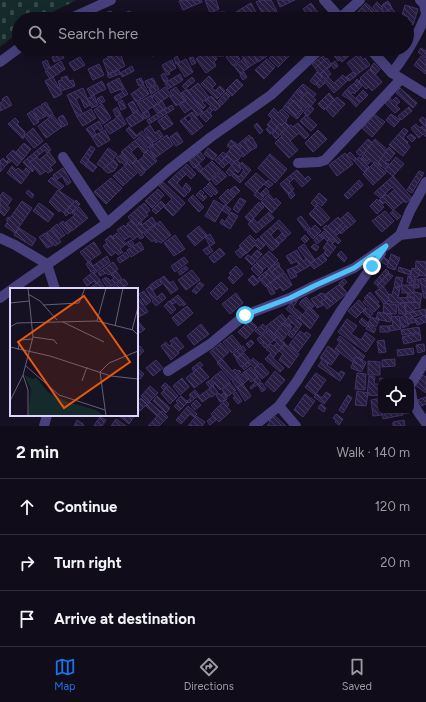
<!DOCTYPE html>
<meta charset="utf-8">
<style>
:root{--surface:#100c1a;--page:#1e1a27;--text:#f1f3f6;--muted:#9c9ba2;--line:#302c39;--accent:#1a73e8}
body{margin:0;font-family:Figtree,sans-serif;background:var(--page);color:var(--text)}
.controls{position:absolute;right:12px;bottom:12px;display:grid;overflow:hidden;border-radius:8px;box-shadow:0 4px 16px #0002}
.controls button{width:36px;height:36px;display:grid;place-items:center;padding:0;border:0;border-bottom:1px solid var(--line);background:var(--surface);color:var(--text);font:20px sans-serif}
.stop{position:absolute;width:12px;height:12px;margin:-9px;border:3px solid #4fc3f7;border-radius:50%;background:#fff}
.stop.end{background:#4fc3f7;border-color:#fff;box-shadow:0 1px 4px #0008}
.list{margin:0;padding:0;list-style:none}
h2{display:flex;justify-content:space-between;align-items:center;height:52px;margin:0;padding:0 16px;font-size:17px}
h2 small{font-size:13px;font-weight:400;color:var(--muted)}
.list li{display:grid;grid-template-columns:26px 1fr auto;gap:12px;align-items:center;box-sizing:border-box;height:56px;padding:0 16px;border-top:1px solid var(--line)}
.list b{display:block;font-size:15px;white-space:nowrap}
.list em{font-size:13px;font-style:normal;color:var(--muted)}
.icon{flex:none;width:22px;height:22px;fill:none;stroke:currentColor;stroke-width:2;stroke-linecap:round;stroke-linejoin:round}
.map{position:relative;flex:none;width:426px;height:426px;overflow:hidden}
.search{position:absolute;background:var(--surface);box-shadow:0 4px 16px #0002;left:12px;right:12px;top:12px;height:44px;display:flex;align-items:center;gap:10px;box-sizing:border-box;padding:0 14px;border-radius:22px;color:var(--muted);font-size:15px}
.sheet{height:220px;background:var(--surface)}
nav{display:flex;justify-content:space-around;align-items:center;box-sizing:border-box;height:56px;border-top:1px solid var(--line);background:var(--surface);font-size:11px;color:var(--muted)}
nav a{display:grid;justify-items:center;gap:2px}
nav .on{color:var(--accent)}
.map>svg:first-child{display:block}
.cemetery{fill:url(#cemetery-stones)}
.building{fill:url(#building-back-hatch);stroke:#42336a;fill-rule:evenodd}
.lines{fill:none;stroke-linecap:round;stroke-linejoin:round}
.minor{stroke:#47407c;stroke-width:10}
.route{stroke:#4fc3f7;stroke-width:5}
.inset-road{fill:none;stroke:#655f79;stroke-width:1}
.view{fill:#e8590c;fill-opacity:0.15;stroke:#e8590c;stroke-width:2}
.inset-edge{fill:none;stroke:#ddd5fb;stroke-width:2}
</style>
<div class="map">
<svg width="426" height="426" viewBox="0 0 426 426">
<defs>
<pattern id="cemetery-stones" width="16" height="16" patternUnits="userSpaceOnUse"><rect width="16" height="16" fill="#142a2b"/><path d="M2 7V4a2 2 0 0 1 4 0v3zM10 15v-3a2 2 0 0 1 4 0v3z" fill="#36484b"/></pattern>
<pattern id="building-back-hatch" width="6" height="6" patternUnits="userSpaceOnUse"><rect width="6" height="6" fill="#281e41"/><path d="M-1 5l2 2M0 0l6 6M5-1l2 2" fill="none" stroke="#473e5d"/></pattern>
</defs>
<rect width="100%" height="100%" fill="#151022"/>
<!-- cemetery -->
<polygon class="cemetery" points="0,0 77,0 38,19 19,19 19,32 0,47"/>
<!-- building -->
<g class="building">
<polygon points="182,0 201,0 202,2 183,10 179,1"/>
<polygon points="205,0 216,0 219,9 210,13"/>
<polygon points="260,0 271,0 277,11 265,18 256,2"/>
<polygon points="277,0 295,0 280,7"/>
<polygon points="388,1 392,8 389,11 383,4"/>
<polygon points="377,2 387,12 383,16 373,7"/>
<polygon points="251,3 256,12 244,19 241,19 236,12"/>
<polygon points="311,3 316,10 324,19 305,19 309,16 303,9"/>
<polygon points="366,3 374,10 365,19 351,19"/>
<polygon points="390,3 392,15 383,16 382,5"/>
<polygon points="405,5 418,9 413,25 407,23 409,17 402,15"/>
<polygon points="392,8 399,19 383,19 380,15"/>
<polygon points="376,10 383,19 373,19 370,15"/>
<polygon points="111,11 114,19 106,19 104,13"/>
<polygon points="130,11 133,19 127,19 124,13"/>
<polygon points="225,12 225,17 206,18 206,13"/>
<polygon points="158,13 160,19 144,19 144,18"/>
<polygon points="295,13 300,19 288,19"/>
<polygon points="397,14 408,19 407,21 407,19 395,19"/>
<polygon points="421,48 426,51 426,58 418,52"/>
<polygon points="104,49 116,49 117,52 108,57"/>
<polygon points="151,49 167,49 168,53 152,56"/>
<polygon points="174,49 181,49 181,53 174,54"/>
<polygon points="181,49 196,49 196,51 182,52"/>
<polygon points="236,49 243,49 239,55 234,52"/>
<polygon points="246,49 250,49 257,62 249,67 242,56 247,52"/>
<polygon points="258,49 264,58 258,62 252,52"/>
<polygon points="259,49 263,49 267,56 264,58 258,50"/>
<polygon points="264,49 270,49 272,52 269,55"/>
<polygon points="279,49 282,49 289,56 278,67 269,58"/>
<polygon points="337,49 343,57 338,61 332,53"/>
<polygon points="338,49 349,49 352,53 342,62 335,56 340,52"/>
<polygon points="207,50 209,53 211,51 217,59 214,62 216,66 206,73 196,59"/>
<polygon points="348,50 350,55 344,58 342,53"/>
<polygon points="216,52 224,53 224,56 216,56"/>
<polygon points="61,53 64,58 54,62 52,57"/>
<polygon points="120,53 125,66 108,74 103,60"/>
<polygon points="231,53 234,57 237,55 240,59 233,66 226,57"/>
<polygon points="359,54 363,60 365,58 370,65 356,75 347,63"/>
<polygon points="177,56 180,62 176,64 174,58"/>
<polygon points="323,56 331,66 327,69 331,74 324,79 312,64"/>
<polygon points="421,56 426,60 426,74 414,65"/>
<polygon points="80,57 85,65 74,71 69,63"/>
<polygon points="193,57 196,63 192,65 189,58"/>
<polygon points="327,58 331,64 320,74 315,68"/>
<polygon points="186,59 193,72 185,77 177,64"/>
<polygon points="243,59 249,67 240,74 234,66"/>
<polygon points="267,59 275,67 264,79 255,70"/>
<polygon points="47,60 50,67 45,69 42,62"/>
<polygon points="172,60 176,68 169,72 170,74 167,75 162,65"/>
<polygon points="61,61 65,69 50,79 45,71"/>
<polygon points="335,61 338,66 334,69 331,64"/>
<polygon points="374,63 380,69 376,74 370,68"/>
<polygon points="99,64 104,75 93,80 88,69"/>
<polygon points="132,66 134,71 122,77 120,73"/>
<polygon points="370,69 382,82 372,91 369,87 366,89 359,81 361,79 360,78"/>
<polygon points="119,70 120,74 109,78 107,75"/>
<polygon points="324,71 330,79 319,88 313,80"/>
<polygon points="244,72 247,77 243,80 240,75"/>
<polygon points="317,72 322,77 315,85 310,81"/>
<polygon points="353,72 356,76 349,81 346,77"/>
<polygon points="164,73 168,80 164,82 161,75"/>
<polygon points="180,74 183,80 168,89 165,83"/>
<polygon points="343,75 348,80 334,93 324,81 328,77 334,83"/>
<polygon points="67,76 69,81 73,80 75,86 61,91 58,81 62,80 61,78"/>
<polygon points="209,76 216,84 212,88 215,91 220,86 225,91 217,99 201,84"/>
<polygon points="53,77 62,94 54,98 45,81"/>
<polygon points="192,77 195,81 185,89 182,86"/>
<polygon points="119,78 124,88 111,93 107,84"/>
<polygon points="141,78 144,84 139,86 136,80"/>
<polygon points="153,78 156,84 148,88 145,81"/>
<polygon points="237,79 243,85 232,96 226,90"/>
<polygon points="357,79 362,86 354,94 353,92 351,94 347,89 354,83 357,86 358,85 355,82"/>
<polygon points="102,81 106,89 91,96 87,89"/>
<polygon points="198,83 209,97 202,102 206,106 203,109 188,91"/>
<polygon points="303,84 316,94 312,99 297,90"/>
<polygon points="144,85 149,94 136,102 131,94"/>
<polygon points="157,85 159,89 151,94 149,89"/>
<polygon points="165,87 171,95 158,103 153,95"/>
<polygon points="176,87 185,100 176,106 170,97 173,95 170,91"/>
<polygon points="83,88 90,105 85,108 80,97 76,99 83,114 77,117 67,95"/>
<polygon points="124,88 128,94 116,101 114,97 123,92 121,90"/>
<polygon points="400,88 417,103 413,108 396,93"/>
<polygon points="187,89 203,112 197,116 192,108 185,113 179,105 186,100 181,93"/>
<polygon points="297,90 311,102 297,119 283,108"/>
<polygon points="346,90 360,102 356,107 349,99 342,95"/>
<polygon points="363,90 368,95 361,102 356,98"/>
<polygon points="226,92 230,96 222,105 218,101"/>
<polygon points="307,92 316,100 309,108 300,100"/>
<polygon points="329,93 334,99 324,110 318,104"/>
<polygon points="94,95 98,105 92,108 87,99"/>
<polygon points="152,95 153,100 157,104 143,113 137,103"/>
<polygon points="7,96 12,105 0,111 0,103 3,101 2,99"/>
<polygon points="102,96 105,101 100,104 97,99"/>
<polygon points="211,96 221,106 215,111 214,109 210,113 212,116 206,122 200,116 211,106 205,101"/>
<polygon points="337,97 345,104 333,117 326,109"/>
<polygon points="396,97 400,102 396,105 400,109 395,113 385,103 390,98 392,101"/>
<polygon points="122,100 126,108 121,110 118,102"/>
<polygon points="294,100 302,109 296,115 288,107"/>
<polygon points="133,101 138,110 133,113 128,104"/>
<polygon points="162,101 166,108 157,113 153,107"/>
<polygon points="46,102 53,114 48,117 41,105"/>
<polygon points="102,104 111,118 103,124 94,110"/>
<polygon points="172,105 174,109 149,124 147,120"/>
<polygon points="40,106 46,116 38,120 33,110"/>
<polygon points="310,106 314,109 308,116 304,113"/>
<polygon points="117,107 121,114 116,117 113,110"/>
<polygon points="409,107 412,111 401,120 398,116"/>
<polygon points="274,108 278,113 282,109 289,116 286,120 287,121 276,133 267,125 272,119 268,115"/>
<polygon points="91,109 96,118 83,126 77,117"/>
<polygon points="138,110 144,119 131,127 126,119"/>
<polygon points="32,111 39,122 34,125 27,114"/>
<polygon points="148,111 150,116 145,119 142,114"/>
<path d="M 192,112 L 203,126 L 192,135 L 180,121 ZM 189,115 L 192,119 L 188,122 L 185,118 Z"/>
<polygon points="374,114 385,122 372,137 362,128"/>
<polygon points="391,114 400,120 394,127 386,120"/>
<polygon points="53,115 62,127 46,138 38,126"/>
<polygon points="63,115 68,124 63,127 58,118"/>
<polygon points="121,115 126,124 110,134 104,126"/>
<polygon points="167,115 173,124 164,130 158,121"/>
<polygon points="306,115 317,125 311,131 300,121"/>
<polygon points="423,117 426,120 426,128 419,120"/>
<polygon points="15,118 19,122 17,124 25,132 23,139 8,124"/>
<polygon points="99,121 103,129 100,131 98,128 94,131 96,134 92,137 86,129"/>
<polygon points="285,122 289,126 276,139 272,134 277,128 276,127 280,123 282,125"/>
<polygon points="257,123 263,131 260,134 254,126"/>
<polygon points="298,123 309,135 305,139 299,133 290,141 298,150 289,158 275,143 282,136 280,134 289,126 291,125 293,127"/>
<polygon points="416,124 420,128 422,126 426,130 426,137 423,134 419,138 411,128"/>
<polygon points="150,125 155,133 159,130 163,136 152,143 144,130"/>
<polygon points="270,126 274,131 270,134 266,129"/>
<polygon points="129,127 137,136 134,139 126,130"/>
<polygon points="33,128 43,141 34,148 24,136"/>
<polygon points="404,128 408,131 403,138 408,142 407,143 410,147 403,156 389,145"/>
<polygon points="105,130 110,140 98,147 92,137"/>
<polygon points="318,130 327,139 313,152 305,143"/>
<polygon points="142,131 153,144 148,148 137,135"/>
<polygon points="177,132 183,142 176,146 170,137"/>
<polygon points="411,134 416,138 412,142 407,137"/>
<polygon points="167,135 173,145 155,158 149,148"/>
<polygon points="249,135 257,145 243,157 235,147"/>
<polygon points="252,137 257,147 250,151 245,141"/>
<polygon points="138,138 148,150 144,153 138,146 131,152 137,159 131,164 121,152"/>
<polygon points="368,139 383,152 375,161 372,159 368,164 361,158 365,153 363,152 360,156 356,152"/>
<polygon points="375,139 390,152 379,167 369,159 367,161 362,156"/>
<polygon points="231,140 241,147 237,153 227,146"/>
<polygon points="24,143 31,149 23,159 16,152"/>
<polygon points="46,143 51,150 47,153 45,150 29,163 34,170 32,172 23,162"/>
<polygon points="233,145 243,153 234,166 223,159"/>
<polygon points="91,146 95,149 88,160 97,167 93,171 80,162"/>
<polygon points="389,147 395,153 389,161 387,160 385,162 389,164 385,169 378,163"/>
<polygon points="108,148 117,154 106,170 97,164"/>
<polygon points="208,148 217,155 213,160 204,154"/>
<polygon points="13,150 23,159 17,166 11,160 9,163 7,161 9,159 6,157"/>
<polygon points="148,150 157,161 145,171 138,161 144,156 143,155"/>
<polygon points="49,152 56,162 50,167 53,170 48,173 46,171 40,175 30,162 37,157 39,160"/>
<polygon points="200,152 205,158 194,168 189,161"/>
<polygon points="223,152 227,155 219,164 215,160"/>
<polygon points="350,152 356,158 354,161 347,155"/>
<polygon points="345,153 353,164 337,176 329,165"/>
<polygon points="122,154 128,162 124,165 122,162 120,163 116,158"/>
<polygon points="270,154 287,169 275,183 258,168"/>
<polygon points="227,156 231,160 223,168 219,164"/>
<polygon points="359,157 369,167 364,172 354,161"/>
<polygon points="396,157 404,164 393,176 385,170"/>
<polygon points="3,158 8,163 0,172 0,161"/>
<polygon points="114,160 118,165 114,171 108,173 103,169"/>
<polygon points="137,160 145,172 141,176 132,164"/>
<polygon points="236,160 240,163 238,166 241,169 238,173 235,170 230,176 226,172"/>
<polygon points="88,161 96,167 93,172 85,166"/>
<polygon points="212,161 221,170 209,181 200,172"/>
<polygon points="242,162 251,170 240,183 232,176 234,173 239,177 244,170 239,166"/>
<polygon points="375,162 386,173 373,185 363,174"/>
<polygon points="128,163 137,173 123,186 113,176"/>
<polygon points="187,164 196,174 191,179 186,174 177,183 187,194 184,197 168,182"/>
<polygon points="199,164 203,169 199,172 195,167"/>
<polygon points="12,166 16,170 18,168 22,171 22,173 26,168 30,172 21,184 7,173"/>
<polygon points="63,168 71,182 67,185 62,176 56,180 53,175"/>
<polygon points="297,170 305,179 308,176 311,179 302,187 294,178 289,183 294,189 288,194 280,184"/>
<polygon points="222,171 227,176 216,185 212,180"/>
<polygon points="419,171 424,173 412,193 407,190"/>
<polygon points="256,173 266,182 255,193 245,184"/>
<polygon points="393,176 412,198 406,203 392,187 381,198 374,193"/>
<polygon points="52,177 64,186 60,190 48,181"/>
<polygon points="111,178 122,188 106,204 94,192"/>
<polygon points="268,180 273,184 269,188 264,184"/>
<polygon points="359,180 363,185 348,199 344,195"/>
<polygon points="163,182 185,203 173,216 164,207 172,199 159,186"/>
<polygon points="210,182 218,192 215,195 206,186"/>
<polygon points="186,183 191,188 190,189 191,190 188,193 183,188"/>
<polygon points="235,186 240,191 234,196 230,190"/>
<polygon points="205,187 213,195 211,197 203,189"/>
<polygon points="266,188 269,192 264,196 261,193"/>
<polygon points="158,189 164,195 152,208 145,201"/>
<polygon points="228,189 235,196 226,205 219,198"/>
<polygon points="28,190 34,195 32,198 26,193"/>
<polygon points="58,190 74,201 64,213 60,210 59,212 49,202"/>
<polygon points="201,190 204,193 202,195 204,197 205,195 207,197 203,201 196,195"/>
<polygon points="394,190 404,201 393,210 385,202 383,204 379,200 386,194 387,196"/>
<polygon points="257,191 264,197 261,200 254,195"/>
<polygon points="292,191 295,195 291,199 288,195"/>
<polygon points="3,192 12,199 7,206 10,208 4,216 0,212 0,196"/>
<polygon points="319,193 327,200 322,206 318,203 315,207 311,203"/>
<polygon points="269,194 274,200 276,198 281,203 272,213 261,202"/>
<polygon points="193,195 204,207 199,212 188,200"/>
<polygon points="240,198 246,201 238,213 233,209"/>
<polygon points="377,199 384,207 377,214 370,206"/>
<polygon points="76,200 80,204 70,214 69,213 66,216 64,214"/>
<polygon points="214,200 224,206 215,222 205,216"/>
<polygon points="22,201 32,208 15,233 5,226 8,221 6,220 8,217 10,218"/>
<polygon points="161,201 165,205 156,214 152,210"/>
<polygon points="259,202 264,207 250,222 245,217"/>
<polygon points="39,203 54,214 48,222 33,211"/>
<polygon points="144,203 150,210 147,213 141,206"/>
<polygon points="225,205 231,209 228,214 222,210"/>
<polygon points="318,205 330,218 321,226 309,214"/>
<polygon points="140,206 148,215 136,226 128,217"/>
<polygon points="79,207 88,218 72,231 65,223 75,215 72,213"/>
<polygon points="394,210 401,216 397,220 390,213"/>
<polygon points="385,211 394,221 382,232 372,221"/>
<polygon points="231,212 238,216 230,229 220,223 222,219 225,222"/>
<polygon points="269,212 274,218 256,233 248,224 254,219 257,223"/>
<polygon points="348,212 356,221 341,234 333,226"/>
<polygon points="301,216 310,228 306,231 297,219"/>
<polygon points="152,217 156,223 142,234 136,226 141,222 142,225"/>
<polygon points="338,217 343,223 334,232 328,226"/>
<polygon points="132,220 144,237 140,239 138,236 133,240 130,236 125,240 117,230 124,225 125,227 128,225 127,224"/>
<polygon points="279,220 291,233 286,237 278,228 271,235 279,245 272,251 260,237"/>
<polygon points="63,221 71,231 67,234 59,224"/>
<polygon points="160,221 171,235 161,243 158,241 156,243 154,240 152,242 144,234"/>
<polygon points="343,223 346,226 337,235 334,232"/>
<polygon points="57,224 65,235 59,239 51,229"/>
<polygon points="315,225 321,231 313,239 307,232"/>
<polygon points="326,225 341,241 338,244 323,228"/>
<polygon points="199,226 207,235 195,246 187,236"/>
<polygon points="19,228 36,239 32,246 14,235"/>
<polygon points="52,229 61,242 55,246 46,233"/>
<polygon points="324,231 330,238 327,241 321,234"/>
<polygon points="45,233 53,245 47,248 39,237"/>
<polygon points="117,233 126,244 120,249 123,252 118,255 116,252 111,256 103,246 107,243 105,240 111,235 114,239 113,236"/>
<polygon points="282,233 286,238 279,244 275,240"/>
<polygon points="210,234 215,243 210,246 205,237"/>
<polygon points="320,234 324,238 317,244 314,240"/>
<polygon points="175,235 185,249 174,256 164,243"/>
<polygon points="250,235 256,241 258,238 265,245 260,250 255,245 246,254 239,246"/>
<polygon points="305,235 309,239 305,243 301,239"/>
<polygon points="330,238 335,241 332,244 336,247 328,257 324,253 326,250 323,248"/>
<polygon points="131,240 134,244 129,247 126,243"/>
<polygon points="94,242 101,253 88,262 80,252"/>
<polygon points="140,242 144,249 131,257 127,250"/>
<polygon points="304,244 315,260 309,263 298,248"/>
<polygon points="314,244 319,247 316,251 311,247"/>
<polygon points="209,246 213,251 207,255 203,250"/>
<polygon points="220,248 225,254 214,263 209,257"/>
<polygon points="240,248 245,254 240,258 235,252"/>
<polygon points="257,250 262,254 252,265 245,258 248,255 251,257"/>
<polygon points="297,250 303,261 307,259 311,265 295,274 292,268 299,265 297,261 291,264 286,256"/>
<polygon points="269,251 278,260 269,269 267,266 263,270 256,263"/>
<polygon points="341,251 347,258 344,262 337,255"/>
<polygon points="126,252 129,257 120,263 117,259"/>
<polygon points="323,254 327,260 314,269 310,264"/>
<polygon points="391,254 400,258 395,270 387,267"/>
<polygon points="107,256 110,262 95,273 94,270 91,272 86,264 90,261 93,266"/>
<polygon points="184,257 188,262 175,272 171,266"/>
<polygon points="384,257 389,261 386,265 381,261"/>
<polygon points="416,261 426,262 426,276 415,275"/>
<polygon points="113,262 118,269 109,275 106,273 100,276 98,273"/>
<polygon points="278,262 280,265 269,274 267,271"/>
<polygon points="255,264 263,271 258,276 251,269"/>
<polygon points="186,266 188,269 180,275 178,272"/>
<polygon points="236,266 243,274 233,284 228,278 231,275 229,273"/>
<polygon points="279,266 284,272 273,280 269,274"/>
<polygon points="399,267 411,271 410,275 398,271"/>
<polygon points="292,268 297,276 291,279 287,270"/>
<polygon points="412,268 420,270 418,277 415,277 412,291 422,294 420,304 410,301 411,298 407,297"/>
<polygon points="269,269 276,279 266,287 258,278"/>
<polygon points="386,269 389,272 377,285 374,283"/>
<polygon points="192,270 200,280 186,290 178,280"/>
<polygon points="116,271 122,279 108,288 102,280 106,277 107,279 108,278 110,281 114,278 111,275"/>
<polygon points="93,272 100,280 96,284 94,281 87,286 83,280"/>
<polygon points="265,272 267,275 260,281 258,278"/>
<polygon points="285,273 292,285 283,291 280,287 276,290 271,282"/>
<polygon points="389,273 393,276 381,289 377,286"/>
<polygon points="253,275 259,282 254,286 248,280"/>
<polygon points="164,276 170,283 173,281 178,289 171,294 160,279"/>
<polygon points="408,276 412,277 411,283 407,282"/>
<polygon points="396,277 403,278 401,287 394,286"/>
<polygon points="426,278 426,298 424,298 420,279"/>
<polygon points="124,279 128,284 120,289 110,289"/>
<polygon points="159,279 162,284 153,290 150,285"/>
<polygon points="344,279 347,282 342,287 339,283"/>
<rect x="415" y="279" width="4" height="9"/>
<polygon points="100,281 104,287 101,289 88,289"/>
<polygon points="200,282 204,285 196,294 192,291"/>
<polygon points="221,282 228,289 217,300 210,293"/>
<polygon points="270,283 275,293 271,295 266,285"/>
<polygon points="340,284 347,293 327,309 317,296 321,293 323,296"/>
<rect x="402" y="285" width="12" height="8"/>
<polygon points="150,286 156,296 152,299 146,289"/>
<polygon points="383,286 392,299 384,304 375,292"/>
<polygon points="394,287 400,288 398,298 414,297 415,302 393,303 388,301 389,294 392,295"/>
<polygon points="144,291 151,301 146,305 139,294"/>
<polygon points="370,292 379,302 373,307 364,298"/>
<polygon points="162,293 166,298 156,306 152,301"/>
<polygon points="236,293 243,303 230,314 222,304"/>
<polygon points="323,293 326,299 321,301 323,305 317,308 311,299"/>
<polygon points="329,293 334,299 331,302 325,296"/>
<polygon points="178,295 186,304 183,306 182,304 180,306 176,302 173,304 170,301"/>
<polygon points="369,296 380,306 374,312 363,302"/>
<polygon points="306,297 314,306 308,311 300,302"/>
<polygon points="295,298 298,300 293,307 302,314 298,319 286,309"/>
<polygon points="140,299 148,312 137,318 137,300"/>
<polygon points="303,300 315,312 313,314 311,312 310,314 299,304"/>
<polygon points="359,300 366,308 356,318 348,311"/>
<polygon points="169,301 176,309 171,314 164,306"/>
<polygon points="420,302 420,308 414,309 414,312 406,312 405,303"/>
<polygon points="384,303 397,305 396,314 383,313"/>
<polygon points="404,303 406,314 399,314 398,304"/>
<polygon points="187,306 193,313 178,326 172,318"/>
<polygon points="309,307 319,316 310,329 299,319"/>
<polygon points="367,308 373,313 369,318 363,312"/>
<polygon points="425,309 426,315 423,316 422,314 410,318 411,319 414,318 416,322 408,324 405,314"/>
<polygon points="378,312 392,315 390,322 376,319"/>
<polygon points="282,314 292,327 277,339 266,326"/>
<polygon points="290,315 302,324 292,338 288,335 296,326 291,322 288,326 284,323"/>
<polygon points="405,315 409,325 403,328 399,318"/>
<polygon points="426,315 426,322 417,325 415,319"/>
<polygon points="399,316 401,329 390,331 389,326 393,325 391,317"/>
<polygon points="371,317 379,320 376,327 368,324"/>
<polygon points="362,318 368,323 365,327 359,322"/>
<polygon points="347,319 357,326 351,334 361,340 366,332 375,339 366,352 338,332"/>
<polygon points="250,320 257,327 246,339 238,332"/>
<polygon points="138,321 145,329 140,333 137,331 137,322"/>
<polygon points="283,323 291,329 283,340 275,333"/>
<polygon points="201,324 209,334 194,345 187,336"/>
<polygon points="263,324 267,329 260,335 255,331"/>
<polygon points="368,325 376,329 374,333 366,329"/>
<rect x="380" y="326" width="9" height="6"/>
<polygon points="419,327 420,332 402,335 401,330"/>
<polygon points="268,330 275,339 265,348 262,345 264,343 263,342 261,344 257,339"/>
<polygon points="300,331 304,334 306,332 311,335 298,352 289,345"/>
<polygon points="420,333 421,340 404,344 402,337"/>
<polygon points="232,335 241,346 232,353 223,342"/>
<polygon points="340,336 365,356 362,360 359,357 354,363 335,349 340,342 337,340"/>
<polygon points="176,337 184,347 178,351 179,353 171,360 161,346 166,342 169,346 172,344 170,341"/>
<polygon points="277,337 285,343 273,358 284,368 280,372 265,359 271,353 266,349 270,344 274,346 277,342 274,340"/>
<polygon points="251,340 254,343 249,348 246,344"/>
<polygon points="384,340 386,352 379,353 377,341"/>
<polygon points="221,343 229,352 218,362 210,352"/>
<polygon points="285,344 299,354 289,368 279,360 283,354 279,351"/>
<polygon points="424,344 425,351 418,353 416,345"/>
<polygon points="140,346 144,351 137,358 137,349"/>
<polygon points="243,346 246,350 236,358 233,354"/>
<polygon points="328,346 339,354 331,365 320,358"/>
<polygon points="413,348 414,354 398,356 397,350"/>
<polygon points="244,353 250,360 241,367 236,359"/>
<polygon points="355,357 366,362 364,367 353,362"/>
<polygon points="253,358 259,363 255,368 249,363"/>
<polygon points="222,359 232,371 235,369 237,371 239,370 241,372 231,380 217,363"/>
<polygon points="323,359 329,363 327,365 339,374 341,371 345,373 340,381 318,366"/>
<polygon points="395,359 395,366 382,367 382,360"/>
<polygon points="156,360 163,368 153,376 146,368"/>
<polygon points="368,361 380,362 380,375 368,375"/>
<polygon points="200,362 203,365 194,372 192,368"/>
<polygon points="248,362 250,365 244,370 242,367"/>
<polygon points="353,362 364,367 361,372 351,368"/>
<polygon points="261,363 269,373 262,379 254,369"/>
<polygon points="200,367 209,377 194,388 186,378"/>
<polygon points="251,367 258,377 251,382 244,372"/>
<polygon points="137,368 144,374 140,379 137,377"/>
<polygon points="221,371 230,382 220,390 211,379"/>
<polygon points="275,371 285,380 274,392 265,384"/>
<polygon points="244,372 249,379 243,384 237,377"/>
<polygon points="316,373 326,380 315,395 305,387"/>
<polygon points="357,373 366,374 365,390 355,389"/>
<polygon points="422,375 426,377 426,393 415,385"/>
<polygon points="369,376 375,377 374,384 379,384 380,378 385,379 385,381 381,381 381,396 367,395"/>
<polygon points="237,377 242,384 237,388 232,381"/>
<polygon points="258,377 261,382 251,389 250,387 255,383 254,380"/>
<polygon points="182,378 189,387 180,395 173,386"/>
<polygon points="210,380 214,385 210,388 206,383"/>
<polygon points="165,383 168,385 164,390 161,387"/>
<polygon points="230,383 236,390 227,397 222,390"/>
<polygon points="262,383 266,389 262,392 258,385"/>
<polygon points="243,384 251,396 245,401 237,388"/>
<polygon points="150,386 158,393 148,403 141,396"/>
<polygon points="169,386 178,396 170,404 161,393"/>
<polygon points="213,386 218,392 212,397 211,396 202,402 198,397"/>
<polygon points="195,390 199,395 189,403 187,401 191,398 189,395"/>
<polygon points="357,391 368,393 366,406 355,405"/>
<polygon points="236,392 242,401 238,404 233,398 235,397 233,394"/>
<polygon points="326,392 331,395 324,404 314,397 317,394 322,398"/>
<polygon points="219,393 220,395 224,393 227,399 220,402 216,395"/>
<polygon points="305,394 315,401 303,417 294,410"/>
<polygon points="348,395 352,398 343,413 339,410"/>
<polygon points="157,396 170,408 166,413 153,401"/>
<polygon points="181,396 188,402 179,411 174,406 178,403 176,401"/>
<polygon points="137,397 140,400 141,398 147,404 140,411 137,409"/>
<polygon points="426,397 426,404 419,407 417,400"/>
<polygon points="381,398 382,415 373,416 371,400"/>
<polygon points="196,400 201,405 195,410 191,405"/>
<polygon points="225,400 229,404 227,407 231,411 219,422 211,414"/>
<polygon points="150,402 161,412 157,416 146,406"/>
<polygon points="321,404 326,408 324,412 318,408"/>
<polygon points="188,406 197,414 194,417 190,414 181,424 176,420"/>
<polygon points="162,411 168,417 159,426 148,426"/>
<polygon points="392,411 402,411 403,415 383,419 382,413"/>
<polygon points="336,414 343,419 339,425 335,422 336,420 333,418"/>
<polygon points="118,415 135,415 129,424"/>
<polygon points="274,415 286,426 267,426 270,422 269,421"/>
<polygon points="196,416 205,422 202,426 188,426"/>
<polygon points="213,416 216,420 210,425 207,421"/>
<polygon points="100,417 106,420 102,426 95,426 94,425"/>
<polygon points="116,419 126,426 111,426"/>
<polygon points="77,420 83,424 83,425 84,426 74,426"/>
<polygon points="404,420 405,426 393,426 393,422"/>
</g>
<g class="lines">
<!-- minor -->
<g class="minor">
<polyline points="324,0 341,19"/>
<polyline points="420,0 424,4 426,14"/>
<polyline points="69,19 111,0"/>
<polyline points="339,19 360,0"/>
<polyline points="370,49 392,73 426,94"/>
<polyline points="0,62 19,48"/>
<path d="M 392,73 C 406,55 417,36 426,15"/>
<polyline points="63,157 107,223"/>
<polyline points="298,163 319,162 325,160 401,79"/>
<polyline points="400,235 426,232"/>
<polyline points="0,238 15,245 47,264 55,289"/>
<polyline points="12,289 107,223 170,169 211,137 271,95 320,49"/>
<polyline points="0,298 11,290"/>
<polyline points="168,371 210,344 245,315 290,298 314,286 354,268 386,246 400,235 410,211 426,182"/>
<polyline points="411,384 426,360"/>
<path d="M 411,391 C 412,406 418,412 426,423"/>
<polyline points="279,406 296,426"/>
<polyline points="44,426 47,415"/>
<polyline points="254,426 279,406 297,381 342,309 381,253"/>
</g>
</g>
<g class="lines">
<!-- route -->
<polyline class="route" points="245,315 290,298 314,286 354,268 386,246 372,266"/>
</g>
<!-- overview -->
<g transform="translate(10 288)">
<rect width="128" height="128" fill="#151022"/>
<path d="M 14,87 L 23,91 L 26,89 L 38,104 L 55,113 L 86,122 L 94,128 L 18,128 L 21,101 Z" fill="#142a2b"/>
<path class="inset-road" d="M 18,6 L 30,13 L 47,32M 0,15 L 19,13M 33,17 L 69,15 L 75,0M 87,33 L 96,0M 53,34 L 94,54M 105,38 L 113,0M 0,39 L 7,35 L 87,33 L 123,42 L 128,47M 122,42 L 128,19M 23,49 L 44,52 L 47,56M 0,59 L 40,68 L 101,88 L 128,91M 8,62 L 10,52 L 23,51M 16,78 L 49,107 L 95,122M 72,93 L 77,79M 0,113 L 13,87M 18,128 L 18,102 L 13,87 L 23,49 L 18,0M 96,128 L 90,84 L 99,75 L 128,63"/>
<path class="view" d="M 74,8 L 120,74 L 54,120 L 8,54 Z"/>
<rect width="128" height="128" class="inset-edge"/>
</g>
</svg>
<div class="controls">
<button><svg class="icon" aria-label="locate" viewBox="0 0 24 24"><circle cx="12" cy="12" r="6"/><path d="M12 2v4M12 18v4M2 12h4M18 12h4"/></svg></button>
</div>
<div class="stop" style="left:245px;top:315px"></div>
<div class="stop end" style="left:372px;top:266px"></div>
<div class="search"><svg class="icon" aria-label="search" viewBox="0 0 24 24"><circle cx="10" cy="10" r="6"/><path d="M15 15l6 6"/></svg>Search here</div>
</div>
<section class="sheet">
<h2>2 min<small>Walk · 140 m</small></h2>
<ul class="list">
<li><svg class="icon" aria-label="ahead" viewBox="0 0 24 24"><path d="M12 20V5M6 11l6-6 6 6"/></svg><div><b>Continue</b></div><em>120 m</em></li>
<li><svg class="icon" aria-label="right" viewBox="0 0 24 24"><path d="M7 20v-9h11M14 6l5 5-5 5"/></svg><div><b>Turn right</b></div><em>20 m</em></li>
<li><svg class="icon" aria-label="arrive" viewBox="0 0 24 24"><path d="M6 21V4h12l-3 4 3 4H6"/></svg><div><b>Arrive at destination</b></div></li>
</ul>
</section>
<nav>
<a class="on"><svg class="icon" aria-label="map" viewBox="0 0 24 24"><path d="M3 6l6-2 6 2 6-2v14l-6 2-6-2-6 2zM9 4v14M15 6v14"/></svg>Map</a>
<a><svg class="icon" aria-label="directions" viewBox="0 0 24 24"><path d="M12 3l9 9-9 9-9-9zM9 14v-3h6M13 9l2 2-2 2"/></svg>Directions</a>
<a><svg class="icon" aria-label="saved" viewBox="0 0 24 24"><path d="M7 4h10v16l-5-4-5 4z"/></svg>Saved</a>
</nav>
